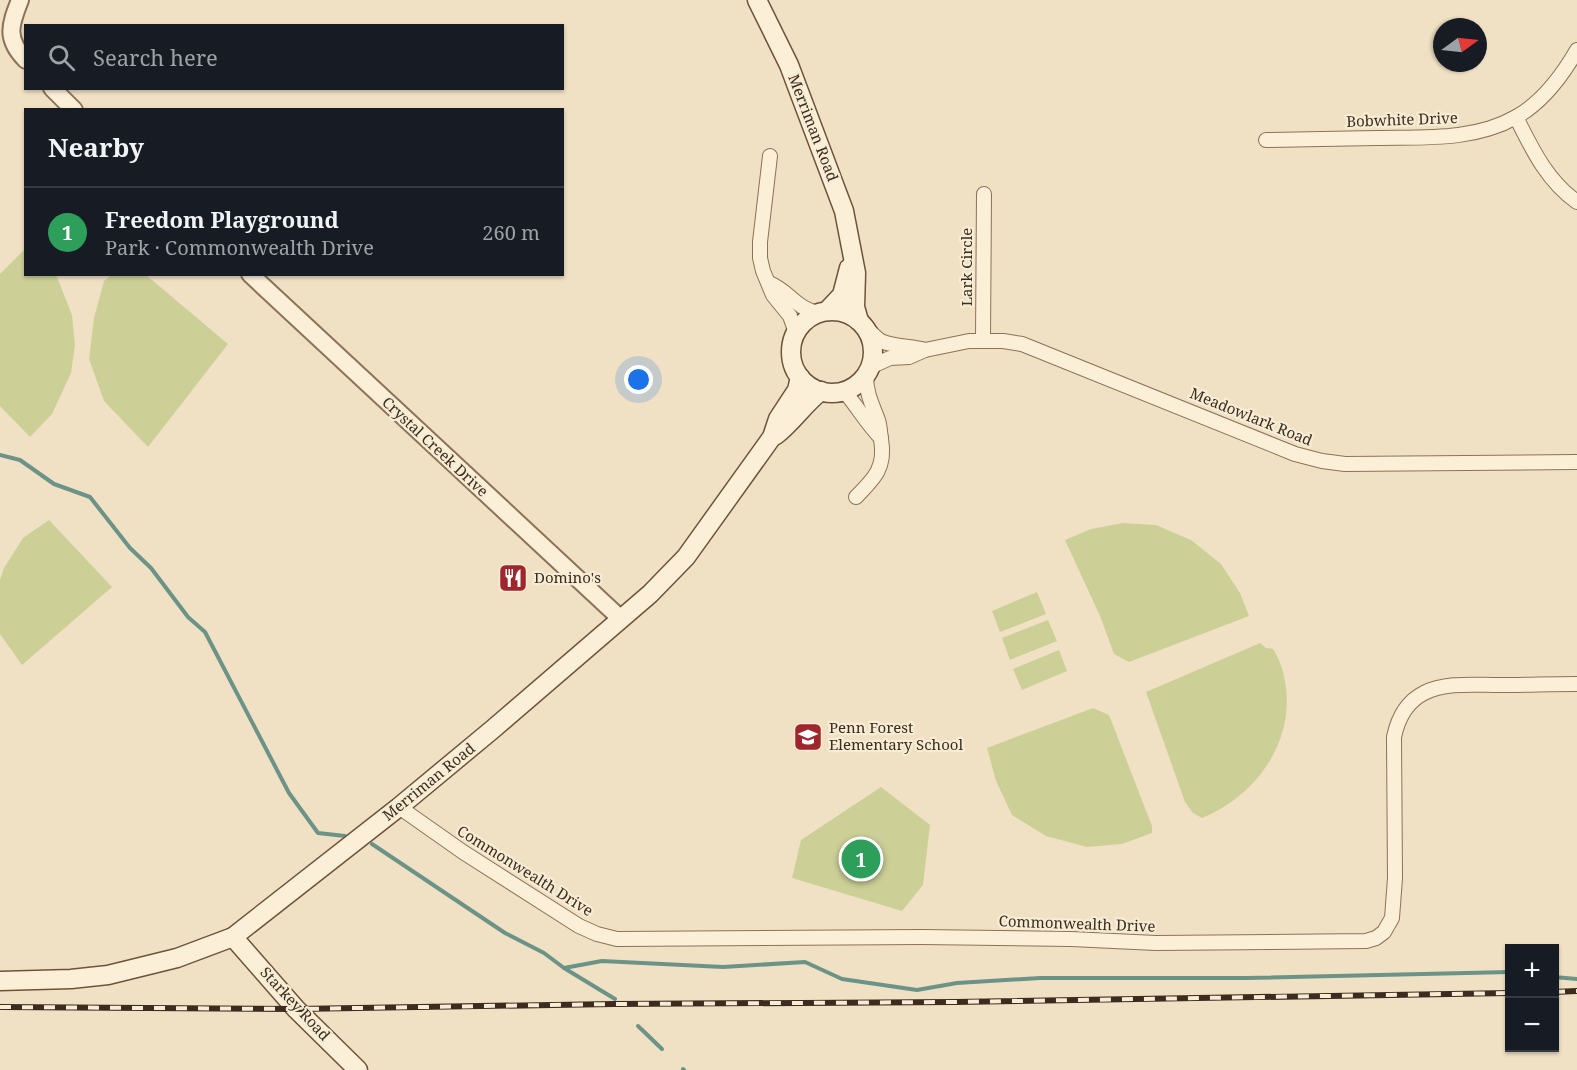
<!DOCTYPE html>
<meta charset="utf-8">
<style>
:root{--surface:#171b24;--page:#20242c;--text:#f1f3f6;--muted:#9ea1a6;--line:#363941;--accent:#cc979c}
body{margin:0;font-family:"Noto Serif",serif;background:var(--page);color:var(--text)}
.controls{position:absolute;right:18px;bottom:18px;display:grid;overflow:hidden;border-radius:0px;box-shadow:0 2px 4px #0004}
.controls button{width:54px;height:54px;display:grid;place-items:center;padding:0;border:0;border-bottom:2px solid var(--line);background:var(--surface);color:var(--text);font:30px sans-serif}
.compass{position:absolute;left:1433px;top:18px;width:54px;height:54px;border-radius:50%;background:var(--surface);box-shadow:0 2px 4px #0004;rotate:75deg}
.you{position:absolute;left:639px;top:380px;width:21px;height:21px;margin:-15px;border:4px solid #fff;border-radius:50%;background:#1a73e8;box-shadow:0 0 0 9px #1a73e833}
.badge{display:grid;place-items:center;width:39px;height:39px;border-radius:50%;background:var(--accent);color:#fff;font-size:20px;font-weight:700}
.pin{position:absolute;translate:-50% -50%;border:3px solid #fff;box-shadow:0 2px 6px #0006}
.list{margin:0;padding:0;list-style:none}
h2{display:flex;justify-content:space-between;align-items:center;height:78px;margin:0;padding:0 24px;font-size:26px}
h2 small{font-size:20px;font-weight:400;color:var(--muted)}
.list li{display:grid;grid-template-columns:39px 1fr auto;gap:18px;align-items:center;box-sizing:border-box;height:90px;padding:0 24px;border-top:2px solid var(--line)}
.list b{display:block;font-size:22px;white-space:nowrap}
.list p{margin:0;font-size:20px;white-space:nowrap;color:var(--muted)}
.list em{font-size:20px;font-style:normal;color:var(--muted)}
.icon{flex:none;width:33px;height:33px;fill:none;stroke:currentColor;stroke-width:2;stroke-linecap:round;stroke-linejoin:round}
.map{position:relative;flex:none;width:1577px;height:1070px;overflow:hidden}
.search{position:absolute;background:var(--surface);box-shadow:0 2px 4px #0004;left:24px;top:24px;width:540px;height:66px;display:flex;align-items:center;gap:15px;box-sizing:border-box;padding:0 21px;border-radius:0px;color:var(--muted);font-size:22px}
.panel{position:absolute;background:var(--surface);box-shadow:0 2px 4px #0004;left:24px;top:108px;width:540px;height:168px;border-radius:0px}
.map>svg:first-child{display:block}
.green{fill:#ccd097}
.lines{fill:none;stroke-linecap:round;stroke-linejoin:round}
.stream{stroke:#6c9387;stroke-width:4}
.minor-casing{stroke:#8c7259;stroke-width:16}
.tertiary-casing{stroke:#8c7259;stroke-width:20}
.secondary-casing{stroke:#6e533c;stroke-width:21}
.minor{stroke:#fbefd8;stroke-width:14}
.tertiary{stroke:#fbefd8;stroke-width:16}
.secondary{stroke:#fbefd8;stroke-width:18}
.rail-casing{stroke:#3c2b1e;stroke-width:6}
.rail{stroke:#f7ecd4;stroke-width:4;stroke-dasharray:11;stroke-linecap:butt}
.labels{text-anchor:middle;stroke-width:4.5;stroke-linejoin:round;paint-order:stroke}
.street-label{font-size:15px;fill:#3c2b1e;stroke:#f7ecd4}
.poi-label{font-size:15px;fill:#3c2b1e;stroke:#f7ecd4;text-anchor:start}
</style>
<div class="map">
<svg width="1577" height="1070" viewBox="0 0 1577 1070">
<rect width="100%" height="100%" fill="#f1e1c4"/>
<!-- green -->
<g class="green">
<polygon points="25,249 26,274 55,275 57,277 72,315 75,345 71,373 52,414 30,437 0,406 0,274"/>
<polygon points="111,275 146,275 228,344 148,447 104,401 89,359 94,318 104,281"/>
<polygon points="49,520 112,587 22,665 0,634 0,580 4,568 23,538"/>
<polygon points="1123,523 1156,525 1191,540 1221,564 1240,593 1249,616 1129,662 1114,654 1100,616 1065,540 1091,529"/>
<polygon points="1037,592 1046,614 1000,632 992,611"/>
<polygon points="1048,620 1057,641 1010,660 1002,638"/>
<path d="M 1260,643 L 1266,648 L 1273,649 C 1281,661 1284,674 1286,688 C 1293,745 1254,797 1202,818 L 1193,813 L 1185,802 L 1146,692 Z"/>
<polygon points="1059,650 1067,671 1022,690 1013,669"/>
<polygon points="1093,708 1109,715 1152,826 1152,833 1122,844 1087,847 1046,836 1012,815 996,781 987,748"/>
<polygon points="881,787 930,825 923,885 902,911 792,878 801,840"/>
</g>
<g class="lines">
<!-- stream -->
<g class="stream">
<polyline points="0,455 20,460 54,484 90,497 130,548 151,568 188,617 205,632 289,793 318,833 345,836"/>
<polyline points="372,844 505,933 544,953 564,968 615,999"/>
<polyline points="564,968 602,961 723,967 805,962 842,979 917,990 957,983 1040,978 1246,978 1510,972"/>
<polyline points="1554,977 1577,979"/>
<polyline points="638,1026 662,1049"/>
<polyline points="683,1069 684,1070"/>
</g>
<!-- minor casing -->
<g class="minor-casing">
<g id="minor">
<path d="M 1516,117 C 1532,149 1547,181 1577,202"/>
<path d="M 1266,140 C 1303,139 1340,139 1377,138 C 1423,137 1474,141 1516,117 C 1543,102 1562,76 1577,50"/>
<polyline points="770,156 760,242 760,258 763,271 773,295 790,316 796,333"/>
<path d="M 769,283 C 789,291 795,308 818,313"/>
<path d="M 866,328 C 871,332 876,338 881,341 C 894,347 911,346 925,350"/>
<polyline points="983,340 984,194"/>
<polyline points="870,367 890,358 909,357 925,350 969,341 1003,341 1022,344 1295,454 1322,461 1345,464 1577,462"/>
<path d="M 844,391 C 857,406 867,424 881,438"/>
<path d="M 856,497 C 875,478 886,467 881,439 C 880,433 880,426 878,420 C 872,404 866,393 866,375"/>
<path d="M 399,807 L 463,852 L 579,926 L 597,934 L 617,939 L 922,937 L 1071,939 L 1156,943 L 1366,941 L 1376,938 L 1384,932 L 1392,918 L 1395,878 L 1394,737 C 1398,718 1406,702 1424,693 C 1445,682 1475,685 1498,685 C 1524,685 1551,684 1577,684"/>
</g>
</g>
<!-- tertiary casing -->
<g class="tertiary-casing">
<g id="tertiary">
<path d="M 20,0 C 10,25 5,39 26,60"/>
<polyline points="52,88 74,110"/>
<polyline points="250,274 621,619"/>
</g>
</g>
<!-- secondary casing -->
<g class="secondary-casing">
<g id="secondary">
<polyline points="757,0 789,65 844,211 856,273 855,307 859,321"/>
<polyline points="827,311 842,295 849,268"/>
<circle cx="832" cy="352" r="41"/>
<path d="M 776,435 C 793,422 804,404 821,391"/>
<polyline points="233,937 296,1009 358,1070"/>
<polyline points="0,981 71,979 108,975 177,958 233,937 399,807 493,729 650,594 686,557 772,437 778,419 797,390 800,377"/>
</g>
</g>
<!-- minor -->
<use href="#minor" class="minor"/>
<!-- tertiary -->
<use href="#tertiary" class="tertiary"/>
<!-- secondary -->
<use href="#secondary" class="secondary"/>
<!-- rail casing -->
<g class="rail-casing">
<g id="rail">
<polyline points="1554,992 1577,991"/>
<polyline points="0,1007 296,1009 613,1004 955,1002 1510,993"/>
</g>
</g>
<!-- rail -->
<use href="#rail" class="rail"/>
</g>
<!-- icons -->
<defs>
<g id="restaurant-square" transform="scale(1.5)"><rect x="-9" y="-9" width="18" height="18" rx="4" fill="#9f262d" stroke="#f7ecd4"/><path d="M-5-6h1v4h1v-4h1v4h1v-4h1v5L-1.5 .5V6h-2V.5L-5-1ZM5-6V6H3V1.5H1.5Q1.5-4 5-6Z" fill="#fff"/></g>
<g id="school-square" transform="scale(1.5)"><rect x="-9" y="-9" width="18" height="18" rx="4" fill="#9f262d" stroke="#f7ecd4"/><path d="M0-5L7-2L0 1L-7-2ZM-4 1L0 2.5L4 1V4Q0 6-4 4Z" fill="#fff"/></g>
</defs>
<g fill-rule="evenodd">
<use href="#restaurant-square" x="513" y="578"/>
<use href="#school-square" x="808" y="737"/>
</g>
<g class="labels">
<!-- street labels -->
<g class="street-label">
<text transform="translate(1402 120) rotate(-2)" y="5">Bobwhite Drive</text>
<text transform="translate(813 128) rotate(69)" y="5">Merriman Road</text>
<text transform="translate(967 267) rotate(-90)" y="5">Lark Circle</text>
<text transform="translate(1251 417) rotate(22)" y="5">Meadowlark Road</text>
<text transform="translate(435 447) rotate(43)" y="5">Crystal Creek Drive</text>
<text transform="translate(429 782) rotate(-39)" y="5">Merriman Road</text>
<text transform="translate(525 871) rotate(32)" y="5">Commonwealth Drive</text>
<text transform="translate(1077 924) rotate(2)" y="5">Commonwealth Drive</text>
<text transform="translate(295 1004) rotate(47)" y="5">Starkey Road</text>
</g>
<!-- poi labels -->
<g class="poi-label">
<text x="534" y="583">Domino's</text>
<text x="829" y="733">Penn Forest<tspan x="829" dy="17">Elementary School</tspan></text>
</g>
</g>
</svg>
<div class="controls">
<button>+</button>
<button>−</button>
</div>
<svg class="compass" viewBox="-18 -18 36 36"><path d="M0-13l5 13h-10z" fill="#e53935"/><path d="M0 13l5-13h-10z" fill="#9ea1a6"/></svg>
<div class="you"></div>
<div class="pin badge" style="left:861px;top:859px;background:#2e9e5b">1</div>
<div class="search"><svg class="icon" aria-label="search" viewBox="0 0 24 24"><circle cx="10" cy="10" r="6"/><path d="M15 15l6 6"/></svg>Search here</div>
<section class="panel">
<h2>Nearby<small></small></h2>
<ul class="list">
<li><span class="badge" style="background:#2e9e5b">1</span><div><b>Freedom Playground</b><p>Park · Commonwealth Drive</p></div><em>260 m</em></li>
</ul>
</section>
</div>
